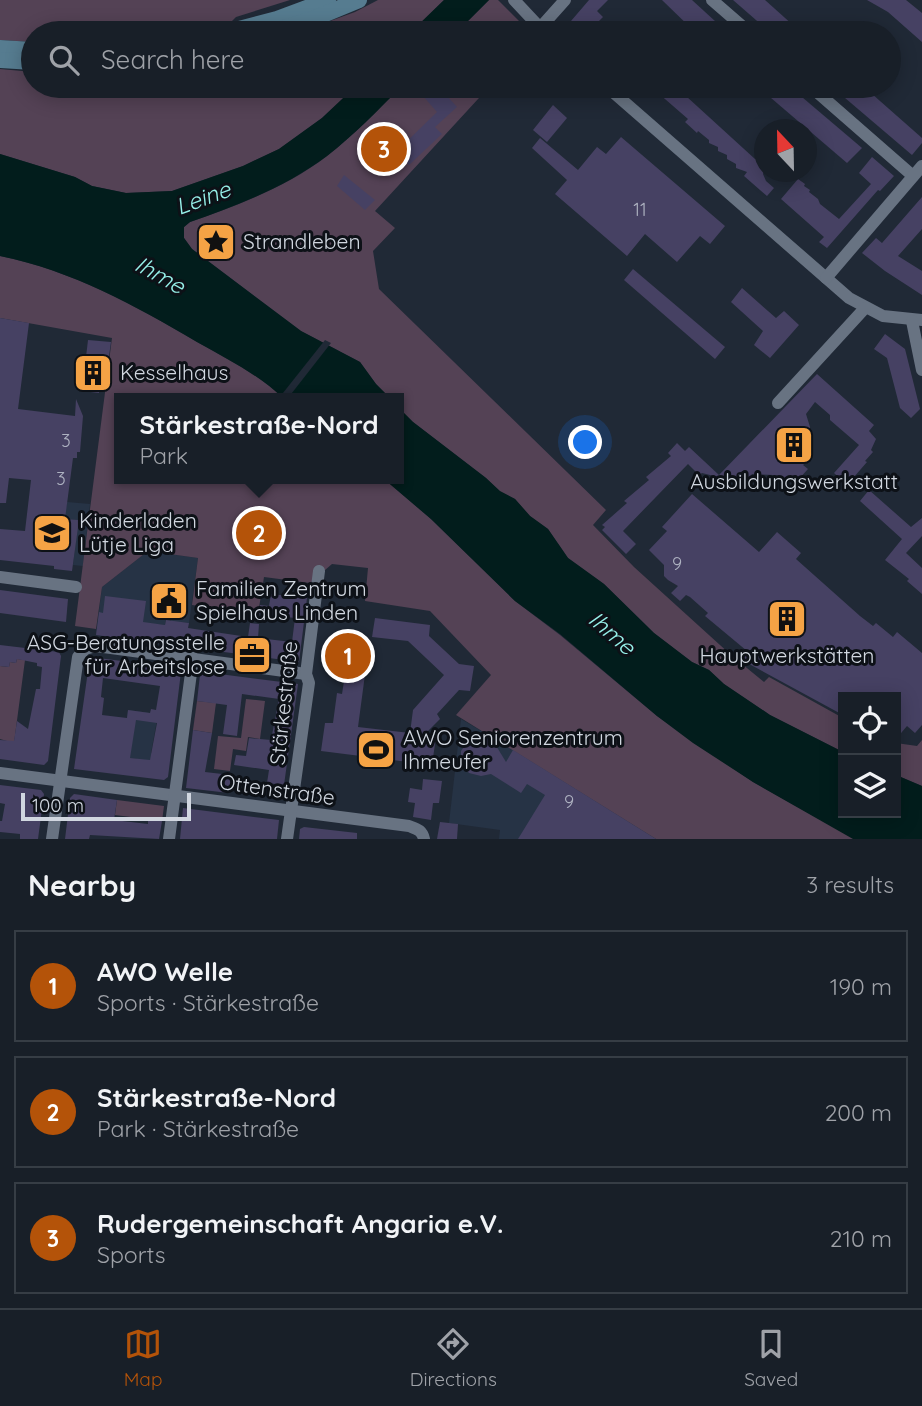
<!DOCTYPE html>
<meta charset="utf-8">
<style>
:root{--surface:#181f28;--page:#212730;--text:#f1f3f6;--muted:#9fa2a8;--line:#363d45;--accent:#b45309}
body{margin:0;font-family:Quicksand,sans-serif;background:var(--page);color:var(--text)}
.controls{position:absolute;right:21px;bottom:21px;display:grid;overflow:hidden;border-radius:0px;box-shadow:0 4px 18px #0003}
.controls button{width:63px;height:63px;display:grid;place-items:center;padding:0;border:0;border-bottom:2px solid var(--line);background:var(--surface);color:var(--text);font:35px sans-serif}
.compass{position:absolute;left:754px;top:119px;width:63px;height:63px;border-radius:50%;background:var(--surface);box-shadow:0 4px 18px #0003;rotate:338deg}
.scale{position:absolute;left:21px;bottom:18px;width:170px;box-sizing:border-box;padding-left:7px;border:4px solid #d1d7e0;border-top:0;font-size:19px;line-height:24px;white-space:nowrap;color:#d1d7e0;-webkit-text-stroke:5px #0d1117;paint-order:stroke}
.you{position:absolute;left:586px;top:443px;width:24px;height:24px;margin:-18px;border:5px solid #fff;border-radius:50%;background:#1a73e8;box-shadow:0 0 0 10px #1a73e833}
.badge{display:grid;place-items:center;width:46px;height:46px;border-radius:50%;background:var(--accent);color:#fff;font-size:23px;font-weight:700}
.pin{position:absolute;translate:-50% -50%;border:4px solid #fff;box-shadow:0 2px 7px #0006}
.popup{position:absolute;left:114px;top:393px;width:290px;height:91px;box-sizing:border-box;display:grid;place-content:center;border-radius:0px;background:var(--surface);filter:drop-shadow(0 2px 5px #0005);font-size:23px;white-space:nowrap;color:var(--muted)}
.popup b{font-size:26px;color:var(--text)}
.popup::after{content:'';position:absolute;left:50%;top:100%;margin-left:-14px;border:14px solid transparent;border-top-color:var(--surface)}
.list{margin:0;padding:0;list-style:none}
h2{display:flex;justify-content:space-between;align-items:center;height:91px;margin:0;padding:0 28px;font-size:30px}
h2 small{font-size:23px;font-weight:400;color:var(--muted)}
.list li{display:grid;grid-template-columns:46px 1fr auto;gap:21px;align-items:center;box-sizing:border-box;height:112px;margin:0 14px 14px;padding:0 14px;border:2px solid var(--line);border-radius:0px}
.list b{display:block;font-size:26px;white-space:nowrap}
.list p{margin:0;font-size:23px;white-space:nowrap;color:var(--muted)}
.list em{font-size:23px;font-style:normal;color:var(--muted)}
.icon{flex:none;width:38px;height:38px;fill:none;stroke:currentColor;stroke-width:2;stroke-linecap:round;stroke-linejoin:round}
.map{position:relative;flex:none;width:922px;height:839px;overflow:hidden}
.search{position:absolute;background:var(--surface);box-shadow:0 4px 18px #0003;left:21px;right:21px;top:21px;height:77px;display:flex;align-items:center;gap:18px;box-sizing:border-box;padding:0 24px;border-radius:38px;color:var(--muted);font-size:26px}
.sheet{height:469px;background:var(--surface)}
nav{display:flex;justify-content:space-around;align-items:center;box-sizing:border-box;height:98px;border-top:2px solid var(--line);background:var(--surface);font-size:19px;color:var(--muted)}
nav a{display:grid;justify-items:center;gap:4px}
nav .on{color:var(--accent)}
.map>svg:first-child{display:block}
.built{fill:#263345}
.green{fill:#544255}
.water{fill:#021d1c}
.pier{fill:#202936}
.building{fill:#464163;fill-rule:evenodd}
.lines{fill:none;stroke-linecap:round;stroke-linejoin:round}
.minor{stroke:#687382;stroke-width:12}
.secondary{stroke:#567c90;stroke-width:16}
.labels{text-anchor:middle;stroke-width:6;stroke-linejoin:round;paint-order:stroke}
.number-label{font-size:18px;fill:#aeb2c1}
.poi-label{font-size:21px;fill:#d1d7e0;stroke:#0d1117;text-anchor:start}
.street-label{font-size:21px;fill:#d1d7e0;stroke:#0d1117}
.water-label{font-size:23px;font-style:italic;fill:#96f0e9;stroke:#0d1117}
</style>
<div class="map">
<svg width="922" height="839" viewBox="0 0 922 839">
<rect width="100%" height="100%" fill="#202936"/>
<!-- built -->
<g class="built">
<polygon points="67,502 90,504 83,566 73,565 78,520 64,519"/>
<polygon points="148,551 198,558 189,623 180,622 179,627 170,626 172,615 167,614 165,625 154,624 151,642 96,635 102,587"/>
<polygon points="128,710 158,714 151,753 153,754 152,761 122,757"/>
<polygon points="461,719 527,758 656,839 499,839 500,830 449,823"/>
</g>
<!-- green -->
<g class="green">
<polygon points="0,0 290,0 236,17 232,21 181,33 33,33 33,42 0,40"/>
<polygon points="378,0 444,0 410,33 297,33 355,12"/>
<polygon points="489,0 498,0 523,25 525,33 456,33"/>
<polygon points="0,69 33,72 33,86 356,86 322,118 279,149 243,166 172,191 126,193 92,186 75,177 0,154"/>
<path d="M 402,86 L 490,86 L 375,211 L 395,228 L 373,251 L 379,289 L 606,510 L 593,525 L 634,567 L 731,655 L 764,682 L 769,677 L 843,718 L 843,752 L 770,715 L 724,684 L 709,670 L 692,662 L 654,633 L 604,584 L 568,558 L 548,529 L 530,516 L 515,499 L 500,492 L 486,478 L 413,422 L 399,408 L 399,398 L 390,398 L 376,384 L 360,362 L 301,331 L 192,249 L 184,238 L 184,227 L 190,222 C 236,206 287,187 327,156 C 354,135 378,110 402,86 Z"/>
<path d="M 0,256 C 73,271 134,305 197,342 C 227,359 258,374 283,398 L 119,398 L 119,479 L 384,479 L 431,519 L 515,601 L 560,635 L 657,716 L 753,782 L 855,839 L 656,839 L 456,715 L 491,675 L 430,611 L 365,601 L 368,568 L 332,564 L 310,583 L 264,577 L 258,614 L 192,605 L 198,558 L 148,551 L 102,587 L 96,629 L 75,626 L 112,338 L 0,318 Z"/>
<polygon points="17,659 25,660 14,743 0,739 0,666 9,667 10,662 16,663"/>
<polygon points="246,699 265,701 260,739 248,737 246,751 233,749 230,771 214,769 218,736 241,738"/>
<polygon points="197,701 216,703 212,733 193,730"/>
<polygon points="922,740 922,786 896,775 896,743 917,746"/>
<polygon points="117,800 164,806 162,821 115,815"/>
</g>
<!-- water -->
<g class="water">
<polygon points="444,0 489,0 456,33 410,33"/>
<path d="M 356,86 L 402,86 C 378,110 354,135 327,156 C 287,186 237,206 190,222 L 184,227 L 184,238 L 192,249 L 301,331 L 360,362 L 376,384 L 390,398 L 283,398 C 258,374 227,359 197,342 C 134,305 73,271 0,256 L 0,154 L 75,177 L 92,186 L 126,193 L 172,191 L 243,166 L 279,149 L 322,118 Z"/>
<polygon points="399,408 413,422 486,478 500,491 515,499 530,516 548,529 568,558 604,584 654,633 692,662 709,670 724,684 770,715 843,752 843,813 896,813 896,775 922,786 922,839 853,839 753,782 693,743 657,716 560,634 515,601 431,519 384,479 399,479"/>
</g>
<!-- pier -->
<polygon class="pier" points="325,340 331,343 288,398 279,398"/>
<!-- building -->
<g class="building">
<polygon points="589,0 608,0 597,11 603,17 587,33 584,33 571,21"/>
<polygon points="662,0 692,0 728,33 696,33"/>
<polygon points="733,0 765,0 794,26 787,33 771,33"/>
<polygon points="867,0 906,0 922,13 922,42 888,12"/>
<polygon points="434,86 438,86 457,107 435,127 442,134 409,165 396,152 437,112 423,96"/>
<polygon points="650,86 675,86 755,159 758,157 765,163 763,174 766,181 774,188 767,196 744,176 747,172 736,168 736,164 727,159 727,155 718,151 718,147 709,143 709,140 698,131 697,133 685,122 688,119"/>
<polygon points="757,86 789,86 862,148 847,163"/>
<polygon points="831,86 863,86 922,138 922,143 912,155"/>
<polygon points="553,105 567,118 547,142 533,130"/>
<polygon points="621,137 725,226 710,244 700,236 677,262 645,234 627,256 555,194 567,180 532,148 540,138 578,170 597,147 606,154"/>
<polygon points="872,157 894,176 880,191 878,190 827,248 819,242 824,237 781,199 798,179 805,184 804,186 810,190 809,192 818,199 820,204 839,219 871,184 859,173"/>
<polygon points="344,175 375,200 365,210 337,186"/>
<polygon points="922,197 922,229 898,256 922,271 922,295 885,271 862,253 876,238 882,243"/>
<polygon points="633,269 725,347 715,359 624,280"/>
<polygon points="742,288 776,318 784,311 799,325 770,358 754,345 763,331 731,302"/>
<polygon points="0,318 29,323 18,409 75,416 76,399 83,416 80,452 77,452 77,458 73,458 65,519 79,520 72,571 54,569 54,566 0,560 0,529 25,531 31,480 9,478 6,503 0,503"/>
<polygon points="885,334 905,349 920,409 911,418 900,408 887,358 874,349"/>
<polygon points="88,340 111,342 109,356 103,355 99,393 82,391"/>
<polygon points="817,374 874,425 869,431 876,439 871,450 873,452 865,461 867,462 847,485 834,473 859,445 830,420 830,415 815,402 806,414 810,427 810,450 808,461 803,465 808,469 798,480 795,477 787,484 780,477 777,480 773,475 752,474 749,478 742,471 734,481 702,473 699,475 688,464 623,531 636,544 626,554 602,530 605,527 602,525 627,503 624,501 649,480 646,477 671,456 668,453 677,443 685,451 689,447 719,475"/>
<polygon points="869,490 911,527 922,518 922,536 906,553 922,568 922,594 907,581 909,579 885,560 902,539 860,501"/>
<polygon points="692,494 759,552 777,532 801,553 796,559 860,616 873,626 876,623 893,637 897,632 922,653 922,725 915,733 907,726 896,739 896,697 843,697 843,715 740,659 747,651 705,616 708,613 690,597 686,595 680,601 671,593 678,586 668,580 664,576 664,565 649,550 667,531 662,527"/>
<polygon points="0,590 68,599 66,622 0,613"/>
<polygon points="271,594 307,598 299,662 96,635 99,612 103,613 105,596 146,601 143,622 165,625 166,620 189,623 188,628 248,637 250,623 259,624 258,638 292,642 295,618 259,614 260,605 269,606"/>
<polygon points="375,618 430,625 429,636 459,664 474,666 470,691 459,690 437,714 440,719 424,735 436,737 432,765 321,751 325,723 333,723 337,693 342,694 345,675 337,674 338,664 332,663 334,645 366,649 363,667 366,667 358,727 410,733 413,710 444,675 408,641 372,637"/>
<polygon points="0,645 59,652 61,656 48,761 44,765 0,759 0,740 14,741 17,721 28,729 36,689 40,689 42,667 37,666 37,663 17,659 16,663 10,662 9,667 0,666"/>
<path d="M 90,657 L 178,668 L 181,672 L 168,777 L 164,780 L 74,769 ZM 103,678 L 160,686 L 156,710 L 151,709 L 150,713 L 128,710 L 127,718 L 102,715 L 104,698 L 101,697 ZM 136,720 L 157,723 L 150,760 L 130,758 Z"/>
<polygon points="204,672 298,684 284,785 267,783 269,770 234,765 236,755 246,756 249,738 271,740 279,699 242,694 237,736 223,734 227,705 197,701 200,675"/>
<polygon points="193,730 212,733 205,772 231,775 229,793 186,788"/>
<polygon points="479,736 491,740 495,744 506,762 513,750 656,839 518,839 545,795 527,784 521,793 491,774 481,776 469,773 461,763 461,751 468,741"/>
<polygon points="423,779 442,781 439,803 433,803 431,820 413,817 415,803 408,802 410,788 422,790"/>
<polygon points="0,785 41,790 44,794 38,839 20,839 20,834 0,832 0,821 2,821 5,804 0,803"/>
<polygon points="74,794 117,800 114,820 148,824 148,819 162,821 159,839 90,835 89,839 65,839 70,798"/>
<polygon points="183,808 279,820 277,839 180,839"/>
<polygon points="440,822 458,824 457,839 437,839"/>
<polygon points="304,827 357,833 357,839 299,839 300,829"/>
</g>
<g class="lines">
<!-- minor -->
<g class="minor">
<polyline points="514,0 545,33"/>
<polyline points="712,0 750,33"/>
<polyline points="540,28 565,0"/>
<polyline points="606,86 849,298 883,316 922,320"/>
<polyline points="810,86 913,176"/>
<polyline points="826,278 922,166"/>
<polyline points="912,321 922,370"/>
<polyline points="778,403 865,308"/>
<polyline points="0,577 76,587"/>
<path d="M 0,773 L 409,826 C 417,829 422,830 424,839"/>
<polyline points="52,839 78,657 85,649 96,646 306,674"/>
<polyline points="169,839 193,658"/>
<polyline points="287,839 309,683 306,674 319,571"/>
</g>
<!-- secondary -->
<g class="secondary">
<polyline points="224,33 277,19 328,0"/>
<polyline points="268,33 313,19 359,0"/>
<polyline points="0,48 33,50"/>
<polyline points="0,60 33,62"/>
</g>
</g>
<!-- icons -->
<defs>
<g id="sight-square" transform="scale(2.0125)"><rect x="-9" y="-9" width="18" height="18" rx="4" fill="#f5a345" stroke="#0d1117"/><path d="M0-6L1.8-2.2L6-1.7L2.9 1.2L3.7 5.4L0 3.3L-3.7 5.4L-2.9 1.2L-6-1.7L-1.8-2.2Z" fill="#111"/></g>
<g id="building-square" transform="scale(2.0125)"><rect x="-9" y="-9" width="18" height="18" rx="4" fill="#f5a345" stroke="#0d1117"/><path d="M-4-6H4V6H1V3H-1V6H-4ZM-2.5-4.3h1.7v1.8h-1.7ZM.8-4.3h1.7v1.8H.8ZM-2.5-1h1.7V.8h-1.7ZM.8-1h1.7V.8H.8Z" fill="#111"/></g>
<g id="school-square" transform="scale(2.0125)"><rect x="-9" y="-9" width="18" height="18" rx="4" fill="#f5a345" stroke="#0d1117"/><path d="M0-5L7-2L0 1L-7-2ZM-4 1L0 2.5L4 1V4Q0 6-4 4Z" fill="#111"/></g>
<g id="civic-square" transform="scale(2.0125)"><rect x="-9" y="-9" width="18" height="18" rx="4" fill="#f5a345" stroke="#0d1117"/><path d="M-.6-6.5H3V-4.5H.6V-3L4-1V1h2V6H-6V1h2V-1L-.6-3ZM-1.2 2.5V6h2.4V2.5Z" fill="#111"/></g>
<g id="office-square" transform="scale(2.0125)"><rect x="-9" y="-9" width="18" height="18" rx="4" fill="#f5a345" stroke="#0d1117"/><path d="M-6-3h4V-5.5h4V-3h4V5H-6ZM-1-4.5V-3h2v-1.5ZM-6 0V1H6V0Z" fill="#111"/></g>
<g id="stadium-square" transform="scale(2.0125)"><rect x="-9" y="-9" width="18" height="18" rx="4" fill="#f5a345" stroke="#0d1117"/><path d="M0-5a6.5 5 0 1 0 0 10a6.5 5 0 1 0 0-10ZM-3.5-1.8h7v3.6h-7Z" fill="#111"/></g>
</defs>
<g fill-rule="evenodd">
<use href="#sight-square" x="216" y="242"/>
<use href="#building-square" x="93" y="373"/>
<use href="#building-square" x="794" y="445"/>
<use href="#school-square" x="52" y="533"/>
<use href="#civic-square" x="169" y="601"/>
<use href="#building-square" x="787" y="619"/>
<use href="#office-square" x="252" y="655"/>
<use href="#stadium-square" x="376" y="750"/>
</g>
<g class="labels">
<!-- number labels -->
<g class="number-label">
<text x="640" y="216">11</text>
<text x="66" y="447">3</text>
<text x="61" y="485">3</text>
<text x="677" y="570">9</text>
<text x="569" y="808">9</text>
</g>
<!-- poi labels -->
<g class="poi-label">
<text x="243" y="249">Strandleben</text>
<text x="120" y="380">Kesselhaus</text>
<text x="794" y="489" text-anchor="middle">Ausbildungswerkstatt</text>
<text x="79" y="528">Kinderladen<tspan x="79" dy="24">Lütje Liga</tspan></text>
<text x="196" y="596">Familien Zentrum<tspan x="196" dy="24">Spielhaus Linden</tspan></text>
<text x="225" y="650" text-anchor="end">ASG-Beratungsstelle<tspan x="225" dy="24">für Arbeitslose</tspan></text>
<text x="787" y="663" text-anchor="middle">Hauptwerkstätten</text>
<text x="403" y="745">AWO Seniorenzentrum<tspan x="403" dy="24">Ihmeufer</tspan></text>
</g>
<!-- street labels -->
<g class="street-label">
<text transform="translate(284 703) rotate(-84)" y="7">Stärkestraße</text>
<text transform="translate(277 790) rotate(8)" y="7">Ottenstraße</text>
</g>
<!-- water labels -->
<g class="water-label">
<text transform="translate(203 198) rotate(-20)" y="8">Leine</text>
<text transform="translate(160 275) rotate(29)" y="8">Ihme</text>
<text transform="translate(612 633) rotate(41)" y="8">Ihme</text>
</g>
</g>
</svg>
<div class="controls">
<button><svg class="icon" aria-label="locate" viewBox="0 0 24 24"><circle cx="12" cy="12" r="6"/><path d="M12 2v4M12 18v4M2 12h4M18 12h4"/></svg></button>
<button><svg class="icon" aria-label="layers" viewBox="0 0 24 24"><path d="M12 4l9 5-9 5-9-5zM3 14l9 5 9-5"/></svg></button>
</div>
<svg class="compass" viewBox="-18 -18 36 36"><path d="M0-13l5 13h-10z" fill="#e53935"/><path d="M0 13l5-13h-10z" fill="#9fa2a8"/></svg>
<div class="scale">100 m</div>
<div class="you"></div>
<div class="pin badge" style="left:348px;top:656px">1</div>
<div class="pin badge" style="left:259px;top:533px">2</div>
<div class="popup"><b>Stärkestraße-Nord</b>Park</div>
<div class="pin badge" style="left:384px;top:149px">3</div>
<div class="search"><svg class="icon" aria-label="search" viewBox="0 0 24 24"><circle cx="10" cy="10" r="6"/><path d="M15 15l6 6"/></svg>Search here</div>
</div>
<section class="sheet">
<h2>Nearby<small>3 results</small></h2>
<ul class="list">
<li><span class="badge">1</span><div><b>AWO Welle</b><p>Sports · Stärkestraße</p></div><em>190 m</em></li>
<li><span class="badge">2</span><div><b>Stärkestraße-Nord</b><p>Park · Stärkestraße</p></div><em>200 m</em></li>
<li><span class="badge">3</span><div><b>Rudergemeinschaft Angaria e.V.</b><p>Sports</p></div><em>210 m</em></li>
</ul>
</section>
<nav>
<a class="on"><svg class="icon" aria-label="map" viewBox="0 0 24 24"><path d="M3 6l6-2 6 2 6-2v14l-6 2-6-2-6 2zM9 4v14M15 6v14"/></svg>Map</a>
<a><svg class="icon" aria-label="directions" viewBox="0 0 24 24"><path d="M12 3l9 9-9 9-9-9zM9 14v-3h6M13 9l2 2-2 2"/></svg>Directions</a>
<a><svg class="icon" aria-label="saved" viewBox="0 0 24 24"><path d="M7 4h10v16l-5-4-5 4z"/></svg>Saved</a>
</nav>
